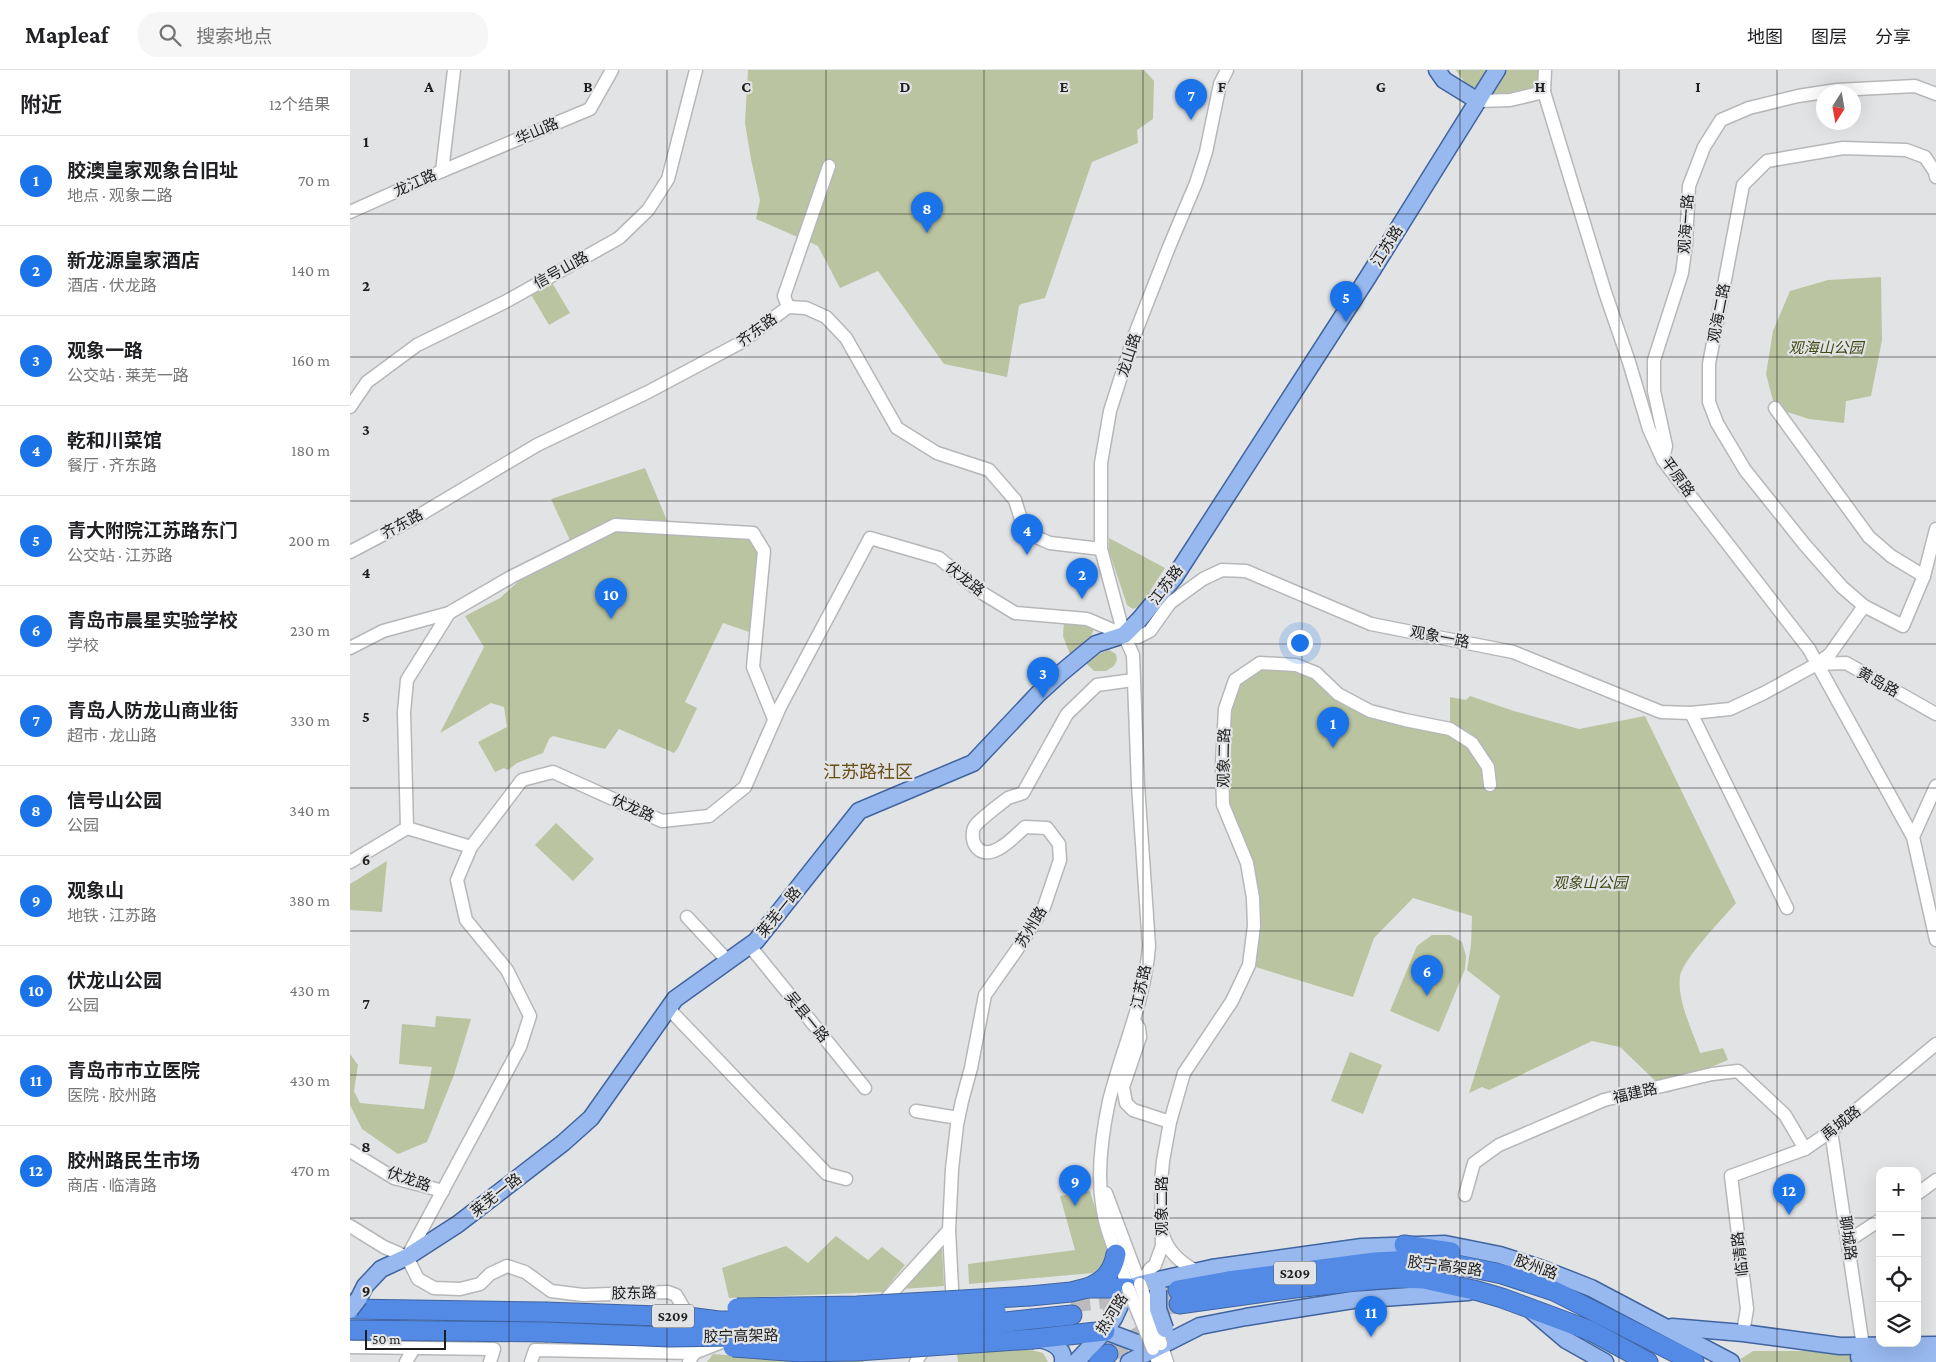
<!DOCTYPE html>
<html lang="zh">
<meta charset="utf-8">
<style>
:root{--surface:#fff;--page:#f6f6f6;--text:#202124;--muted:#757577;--line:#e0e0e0;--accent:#1a73e8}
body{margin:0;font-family:"Crimson Pro","Noto Sans SC",serif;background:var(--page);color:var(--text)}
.controls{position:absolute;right:15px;bottom:15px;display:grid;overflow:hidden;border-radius:10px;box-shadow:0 5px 20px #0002}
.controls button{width:45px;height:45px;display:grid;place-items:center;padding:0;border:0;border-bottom:1px solid var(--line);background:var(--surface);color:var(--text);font:25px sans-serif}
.compass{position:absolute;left:1466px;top:15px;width:45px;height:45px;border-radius:50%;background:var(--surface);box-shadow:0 5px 20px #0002;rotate:191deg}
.scale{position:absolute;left:15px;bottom:12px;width:81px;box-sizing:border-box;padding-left:5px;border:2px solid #1d1d1e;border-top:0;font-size:14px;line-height:18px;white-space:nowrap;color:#1d1d1e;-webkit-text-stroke:4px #e2e3e5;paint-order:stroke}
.you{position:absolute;left:949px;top:572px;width:18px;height:18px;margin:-12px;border:4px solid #fff;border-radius:50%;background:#1a73e8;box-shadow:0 0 0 8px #1a73e833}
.badge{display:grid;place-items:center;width:32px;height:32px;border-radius:50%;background:var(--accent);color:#fff;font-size:16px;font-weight:700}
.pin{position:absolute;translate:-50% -41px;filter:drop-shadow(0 1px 2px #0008)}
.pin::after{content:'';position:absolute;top:26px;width:18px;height:15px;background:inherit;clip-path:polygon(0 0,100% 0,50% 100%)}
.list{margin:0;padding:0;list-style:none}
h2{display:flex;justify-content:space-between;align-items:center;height:65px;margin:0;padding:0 20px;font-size:21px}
h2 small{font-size:16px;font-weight:400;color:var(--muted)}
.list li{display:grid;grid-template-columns:32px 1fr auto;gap:15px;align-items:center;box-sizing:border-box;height:90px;padding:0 20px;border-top:1px solid var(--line)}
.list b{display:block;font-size:19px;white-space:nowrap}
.list p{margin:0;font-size:16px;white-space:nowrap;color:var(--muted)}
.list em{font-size:16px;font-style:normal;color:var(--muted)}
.icon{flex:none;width:28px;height:28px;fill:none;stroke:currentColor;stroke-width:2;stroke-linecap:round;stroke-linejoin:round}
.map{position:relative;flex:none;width:1586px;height:1292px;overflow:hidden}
header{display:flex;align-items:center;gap:30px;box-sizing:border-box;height:70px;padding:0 25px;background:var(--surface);border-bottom:1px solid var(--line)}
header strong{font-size:24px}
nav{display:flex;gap:28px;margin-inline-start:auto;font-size:18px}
.search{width:350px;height:45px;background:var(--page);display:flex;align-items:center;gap:12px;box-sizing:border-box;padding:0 18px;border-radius:20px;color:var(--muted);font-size:19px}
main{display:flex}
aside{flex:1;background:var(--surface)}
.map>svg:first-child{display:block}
.green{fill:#bbc4a0}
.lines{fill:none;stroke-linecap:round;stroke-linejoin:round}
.highway-tunnel{stroke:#bbbbbd;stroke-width:19;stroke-dasharray:19 9;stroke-linecap:butt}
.minor-casing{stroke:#b6b7b9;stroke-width:15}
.major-casing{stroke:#40649f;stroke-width:19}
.highway-casing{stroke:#40649f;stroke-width:21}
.minor{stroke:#fff;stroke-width:12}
.major{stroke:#98b9ef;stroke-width:16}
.highway{stroke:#538ae5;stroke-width:19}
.minor-bridge-casing{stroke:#b6b7b9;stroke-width:15;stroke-linecap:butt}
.major-bridge-casing{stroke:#40649f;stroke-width:19;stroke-linecap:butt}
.highway-bridge-casing{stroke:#40649f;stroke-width:21;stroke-linecap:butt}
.minor-bridge{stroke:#fff;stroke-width:12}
.major-bridge{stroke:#98b9ef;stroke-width:16}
.highway-bridge{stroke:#538ae5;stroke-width:19}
.grid{fill:none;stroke:#1d1d1e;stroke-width:1;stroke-opacity:0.55}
.labels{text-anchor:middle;stroke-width:4.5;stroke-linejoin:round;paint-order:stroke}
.shield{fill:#e2e3e5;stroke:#58585a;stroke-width:1}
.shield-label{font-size:14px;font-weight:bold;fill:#1d1d1e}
.street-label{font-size:15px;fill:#1d1d1e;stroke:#e2e3e5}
.park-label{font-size:15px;font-style:italic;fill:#414a15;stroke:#e2e3e5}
.quarter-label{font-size:18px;fill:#694e15;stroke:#e2e3e5}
.grid-label{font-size:16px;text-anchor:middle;font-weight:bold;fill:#1d1d1e;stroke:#e2e3e5;stroke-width:4.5;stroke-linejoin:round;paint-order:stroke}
</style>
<header>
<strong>Mapleaf</strong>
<div class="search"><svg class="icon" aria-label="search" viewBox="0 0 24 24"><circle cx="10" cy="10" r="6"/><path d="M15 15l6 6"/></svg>搜索地点</div>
<nav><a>地图</a><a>图层</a><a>分享</a></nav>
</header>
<main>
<aside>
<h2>附近<small>12个结果</small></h2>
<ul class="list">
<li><span class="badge">1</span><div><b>胶澳皇家观象台旧址</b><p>地点 · 观象二路</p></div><em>70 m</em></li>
<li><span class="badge">2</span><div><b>新龙源皇家酒店</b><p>酒店 · 伏龙路</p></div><em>140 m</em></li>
<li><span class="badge">3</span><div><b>观象一路</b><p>公交站 · 莱芜一路</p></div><em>160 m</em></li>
<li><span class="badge">4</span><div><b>乾和川菜馆</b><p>餐厅 · 齐东路</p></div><em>180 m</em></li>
<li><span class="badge">5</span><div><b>青大附院江苏路东门</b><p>公交站 · 江苏路</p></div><em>200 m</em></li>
<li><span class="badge">6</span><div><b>青岛市晨星实验学校</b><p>学校</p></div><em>230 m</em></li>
<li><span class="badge">7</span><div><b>青岛人防龙山商业街</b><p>超市 · 龙山路</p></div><em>330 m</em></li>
<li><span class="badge">8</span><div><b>信号山公园</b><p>公园</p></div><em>340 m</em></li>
<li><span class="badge">9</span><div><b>观象山</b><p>地铁 · 江苏路</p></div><em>380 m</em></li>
<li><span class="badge">10</span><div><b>伏龙山公园</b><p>公园</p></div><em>430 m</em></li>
<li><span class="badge">11</span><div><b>青岛市市立医院</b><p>医院 · 胶州路</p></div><em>430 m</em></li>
<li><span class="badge">12</span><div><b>胶州路民生市场</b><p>商店 · 临清路</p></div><em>470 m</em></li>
</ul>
</aside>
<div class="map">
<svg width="1586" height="1292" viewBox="0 0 1586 1292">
<rect width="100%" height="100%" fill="#e2e3e5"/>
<!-- green -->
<g class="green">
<polygon points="398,0 794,0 804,11 803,49 787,60 788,73 742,92 695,228 671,234 669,236 657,307 594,294 528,201 490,218 468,176 406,149 410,130 401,89 395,53"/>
<polygon points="1106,0 1137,0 1123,24"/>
<polygon points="1151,0 1191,0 1191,18 1161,25 1135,27"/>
<polygon points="1531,207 1532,270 1521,326 1496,331 1494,353 1459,349 1425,338 1416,304 1423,261 1440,221 1478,210"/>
<polygon points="201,211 220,243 199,255 180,223"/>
<polygon points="295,398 318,453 410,469 405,564 373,553 335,632 347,638 328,678 324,683 269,659 255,679 203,666 199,669 193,683 167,693 158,700 154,698 145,702 128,672 157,657 154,637 141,633 90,663 134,577 115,546 150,528 172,508 220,480 219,468 201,429"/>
<polygon points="759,468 815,498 790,536 783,539 777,535 759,481"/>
<polygon points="714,551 743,555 744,559 741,566 720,584 713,566"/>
<polygon points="759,580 766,584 767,590 764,596 756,601 744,601 736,593 750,583"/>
<path d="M 910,593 L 946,595 L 1020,641 L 1100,659 L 1100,627 L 1116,630 L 1120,626 L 1164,641 L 1229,659 L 1295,646 L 1386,833 C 1374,847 1333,889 1330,906 C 1327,931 1342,959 1350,983 L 1373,978 L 1378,990 L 1356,999 L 1357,1001 L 1318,1023 L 1270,977 L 1242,971 L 1139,1020 L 1132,1017 L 1119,1023 L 1150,926 L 1117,900 L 1121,875 L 1122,846 L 1063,828 L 1024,868 L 1003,927 L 899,895 L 903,828 L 873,735 L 872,694 L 885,610 Z"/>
<polygon points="206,753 244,789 223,811 185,775"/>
<polygon points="37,791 32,842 0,840 0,814"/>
<polygon points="1082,865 1100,865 1112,872 1116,886 1115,899 1089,962 1040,941 1067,876"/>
<polygon points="86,946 121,949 104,1005 77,1072 48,1084 12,1059 0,1035 0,984 8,995 4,1021 10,1033 74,1039 82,997 49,994 52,954 85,957"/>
<polygon points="1000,982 1032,995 1013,1044 981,1031"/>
<polygon points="740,1121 757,1178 754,1193 743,1203 619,1214 618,1194 725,1180 710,1126"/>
<polygon points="486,1166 518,1190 532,1177 555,1195 533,1222 379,1228 372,1198 436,1176 458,1193"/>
<polygon points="592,1177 594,1216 553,1219"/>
<polygon points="677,1279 693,1283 698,1292 608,1292 607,1284"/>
<polygon points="1403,1281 1586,1281 1586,1292 1393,1292 1389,1290"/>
<polygon points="363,1284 441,1290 515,1289 513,1292 357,1292"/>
</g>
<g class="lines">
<!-- highway-tunnel -->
<g class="highway-tunnel">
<polyline points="721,1233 828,1220"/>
<polyline points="753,1242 829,1234"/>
<polyline points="758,1284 813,1252"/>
</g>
<!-- minor casing -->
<g class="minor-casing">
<g id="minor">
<polyline points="1195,0 1194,22 1255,222 1279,292 1299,359 1313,390 1322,402 1459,579 1563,767 1586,870"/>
<polyline points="1128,31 1160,30 1194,22"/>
<polyline points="92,101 104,0"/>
<polyline points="1586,107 1585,102 1575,87 1556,80 1493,78 1417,91 1393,115 1359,294 1359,332 1367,353 1395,400 1455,475 1492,517 1514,536 1553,556 1574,506 1586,459"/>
<polyline points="0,142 92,101 240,39 262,0"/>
<polyline points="438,237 434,226 479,96"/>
<polyline points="0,337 17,312 67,275 155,232 269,168 298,140 318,109 346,0"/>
<polyline points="1425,338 1519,467 1541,486 1574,506"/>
<polyline points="1313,390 1316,376 1304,321 1304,290 1332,203 1336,174 1339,116 1354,77 1371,50 1399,38 1448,26 1487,20 1565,16 1586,24"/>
<polyline points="0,482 68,446 187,375 298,322 390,273 438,237 456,238 476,247 496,268 547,358 587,383 639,400 665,430 675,462 700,473 751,479"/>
<polyline points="0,578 33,561 99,543"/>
<polyline points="1467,594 1496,593 1586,644"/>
<polyline points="1341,643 1437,838"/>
<polyline points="57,758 54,642 57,610 99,543 161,507 265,455 403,463 414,481 403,597 424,649"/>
<polyline points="1563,767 1586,716"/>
<polyline points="0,792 57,758 121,777"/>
<polyline points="337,847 378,891"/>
<polyline points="399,875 515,1018"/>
<polyline points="319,939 477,1104 496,1109"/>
<polyline points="784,951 789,958 790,967 773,1017 776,1033 783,1040 820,1052"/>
<polyline points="566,1041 608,1048"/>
<polyline points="1481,1061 1513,1276"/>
<polyline points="0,1081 44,1108 93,1121"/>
<polyline points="756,1123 790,1214"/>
<polyline points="1567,1124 1586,1110"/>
<polyline points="1115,1125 1124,1093 1149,1075 1254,1030 1362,1004 1388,1001 1435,1045 1455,1079"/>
<polyline points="0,1156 34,1177 57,1187"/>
<path d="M 813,1165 C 818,1182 831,1193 846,1201"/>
<polyline points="1498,1171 1530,1150"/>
<polyline points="57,1187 170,977 180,946 157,900 116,850 107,810 121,777 172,710 203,702 312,751 359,746 395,717 430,637 520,468 589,488 629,521 665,543 737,549 774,565 788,567 800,561 820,533 853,509 872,500 896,501 1021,554 1163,582 1311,642 1341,643 1380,639 1414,623 1467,594 1480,584 1514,536"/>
<polyline points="57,1187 68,1209 84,1218 110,1219 130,1214 140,1204 157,1196 175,1202 201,1221 233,1225 318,1222 326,1225 345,1258 344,1283 377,1270"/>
<polyline points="790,1214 800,1199 805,1195 812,1176 811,1112 813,1091 820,1052 834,1003 882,931 899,895 904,856 903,828 897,793 873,735 872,694 875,639 885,610 910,593 946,595 966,603 988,624 1020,641 1055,650 1100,659 1122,673 1138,697 1140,715"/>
<path d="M 778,1218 C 770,1190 755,1163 752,1134 C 747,1101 752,1064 759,1031 C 772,979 795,930 799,876 L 788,715 L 783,585 L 774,565 L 751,479 L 751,393 L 760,341 L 783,269 L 819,177 L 846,113 L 856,82 L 870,14 L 877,0"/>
<polyline points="529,1237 599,1160"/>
<path d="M 603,1238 L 599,1160 L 602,1099 L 607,1055 L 612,1031 L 621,998 L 635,925 L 666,881 L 694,837 L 710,790 L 709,774 L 697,758 L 675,757 C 665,766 638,796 625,775 C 622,770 622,760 625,756 C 628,751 654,731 658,728 C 663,726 668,725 673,723 L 717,644 L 747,615 L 783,610"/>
<polyline points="1393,1263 1397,1239 1381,1106 1455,1079 1481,1061 1586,974"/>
<polyline points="811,1274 817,1292"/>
<polyline points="0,1277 144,1279 140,1292"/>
<polyline points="803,1279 808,1292"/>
<polyline points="56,1292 64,1278"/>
<polyline points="181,1292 185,1280 344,1283 339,1292"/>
<polyline points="566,1292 573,1280"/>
</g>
</g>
<!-- major casing -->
<g class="major-casing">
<g id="major">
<polyline points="1087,0 1094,10 1128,31"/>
<polyline points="9,1228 15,1216 31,1199 57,1187 108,1154 213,1073 241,1048 325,929 406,871 509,741 623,693 688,624 711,603 746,574 774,565 789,550 824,508 1018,207 1147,0"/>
<polyline points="1183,1242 1216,1270 1255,1292"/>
<polyline points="1322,1257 1393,1263 1490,1276 1586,1275"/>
<polyline points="755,1261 803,1279"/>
<path d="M 688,1269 C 700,1271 715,1277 713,1292"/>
<polyline points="1509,1287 1586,1287"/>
<polyline points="726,1292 755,1261 764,1248 778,1218 790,1214 862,1198 1012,1177 1095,1174 1150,1185 1190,1198 1241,1218 1381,1292"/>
<polyline points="779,1292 850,1256 896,1247 1003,1230 1118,1222"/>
</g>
</g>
<!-- highway casing -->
<g class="highway-casing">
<g id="highway">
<polyline points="1054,1175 1101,1182"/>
<path d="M 737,1218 C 753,1212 763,1202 766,1184"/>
<polyline points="828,1220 878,1211 1025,1192 1063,1190 1104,1194 1152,1204 1204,1221 1344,1292"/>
<polyline points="680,1226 721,1222 737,1218 778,1218"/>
<polyline points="829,1234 945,1218 1018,1210 1046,1208 1074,1209 1128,1221 1152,1228 1241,1261 1298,1292"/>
<polyline points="0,1239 195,1242"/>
<polyline points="683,1249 722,1245"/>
<polyline points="0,1260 195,1262"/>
<polyline points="683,1269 755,1261"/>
<polyline points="749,1292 758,1284"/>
</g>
</g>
<!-- minor -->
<use href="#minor" class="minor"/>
<!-- major -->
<use href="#major" class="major"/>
<!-- highway -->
<use href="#highway" class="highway"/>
<!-- minor-bridge casing -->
<g class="minor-bridge-casing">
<g id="minor-bridge">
<polyline points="790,1214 811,1274"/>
<polyline points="778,1218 803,1279"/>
</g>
</g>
<!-- major-bridge casing -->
<g class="major-bridge-casing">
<g id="major-bridge">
<polyline points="808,1220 808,1239 815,1259"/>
<polyline points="0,1240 9,1228"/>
</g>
</g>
<!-- highway-bridge casing -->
<g class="highway-bridge-casing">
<g id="highway-bridge">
<polyline points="387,1238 507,1236 680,1226"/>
<polyline points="195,1242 338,1247 369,1251 451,1251 564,1247 646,1241"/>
<polyline points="195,1262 320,1267 508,1264 565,1262 683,1249"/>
<polyline points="383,1277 450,1282 507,1281 683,1269"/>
</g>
</g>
<!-- minor-bridge -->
<use href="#minor-bridge" class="minor-bridge"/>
<!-- major-bridge -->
<use href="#major-bridge" class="major-bridge"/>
<!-- highway-bridge -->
<use href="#highway-bridge" class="highway-bridge"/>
</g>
<!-- grid -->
<path class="grid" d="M 159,0 L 159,1292M 317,0 L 317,1292M 476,0 L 476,1292M 634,0 L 634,1292M 793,0 L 793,1292M 952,0 L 952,1292M 1110,0 L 1110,1292M 1269,0 L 1269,1292M 1427,0 L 1427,1292M 0,144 L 1586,144M 0,287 L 1586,287M 0,431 L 1586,431M 0,574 L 1586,574M 0,718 L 1586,718M 0,861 L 1586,861M 0,1005 L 1586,1005M 0,1148 L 1530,1148M 1567,1148 L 1586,1148"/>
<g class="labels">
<!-- shield labels -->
<g class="shield">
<rect x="924" y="1191.5" width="42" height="23" rx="4"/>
<rect x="302" y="1234.5" width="42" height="23" rx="4"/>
</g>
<g class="shield-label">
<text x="945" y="1208">S209</text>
<text x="323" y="1251">S209</text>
</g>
<!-- street labels -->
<g class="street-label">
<text transform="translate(187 61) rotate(-23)" y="5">华山路</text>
<text transform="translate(65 113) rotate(-24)" y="5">龙江路</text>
<text transform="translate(1336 154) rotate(-86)" y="5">观海一路</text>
<text transform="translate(1037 176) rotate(-58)" y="5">江苏路</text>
<text transform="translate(211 200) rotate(-29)" y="5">信号山路</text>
<text transform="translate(1369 243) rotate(-79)" y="5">观海二路</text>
<text transform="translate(407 260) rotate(-36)" y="5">齐东路</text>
<text transform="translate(779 285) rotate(-72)" y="5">龙山路</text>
<text transform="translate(1328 407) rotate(54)" y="5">平原路</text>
<text transform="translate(52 454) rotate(-29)" y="5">齐东路</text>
<text transform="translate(615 509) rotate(38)" y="5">伏龙路</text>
<text transform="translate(816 515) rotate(-53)" y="5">江苏路</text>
<text transform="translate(1090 567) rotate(11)" y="5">观象一路</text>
<text transform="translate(1528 612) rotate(29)" y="5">黄岛路</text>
<text transform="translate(874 688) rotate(-89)" y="5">观象二路</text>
<text transform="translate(283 738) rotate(24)" y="5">伏龙路</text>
<text transform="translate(429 842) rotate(-51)" y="5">莱芜一路</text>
<text transform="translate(681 857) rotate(-59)" y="5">苏州路</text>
<text transform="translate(791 917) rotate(-78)" y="5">江苏路</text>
<text transform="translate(457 947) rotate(51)" y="5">吴县一路</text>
<text transform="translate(1285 1023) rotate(-13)" y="5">福建路</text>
<text transform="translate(1491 1053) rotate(-38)" y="5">禹城路</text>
<text transform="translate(59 1109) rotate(19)" y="5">伏龙路</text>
<text transform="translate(146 1125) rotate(-38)" y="5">莱芜一路</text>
<text transform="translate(812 1136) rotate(-90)" y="5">观象二路</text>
<text transform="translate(1498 1168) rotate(82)" y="5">聊城路</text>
<text transform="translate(1390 1184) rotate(-97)" y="5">临清路</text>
<text transform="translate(1095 1196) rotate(7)" y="5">胶宁高架路</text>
<text transform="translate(1186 1197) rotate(20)" y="5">胶州路</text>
<text transform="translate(284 1223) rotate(-1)" y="5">胶东路</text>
<text transform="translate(762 1244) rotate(-58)" y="5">热河路</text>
<text transform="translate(391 1266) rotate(-1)" y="5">胶宁高架路</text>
</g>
<!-- park labels -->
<g class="park-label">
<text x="1476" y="283">观海山公园</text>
<text x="1240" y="818">观象山公园</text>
</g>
<!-- quarter labels -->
<g class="quarter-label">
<text x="518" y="708">江苏路社区</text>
</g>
</g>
<g class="grid-label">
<text x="79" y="22">A</text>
<text x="238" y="22">B</text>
<text x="396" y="22">C</text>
<text x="555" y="22">D</text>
<text x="714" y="22">E</text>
<text x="872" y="22">F</text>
<text x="1031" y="22">G</text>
<text x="1190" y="22">H</text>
<text x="1348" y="22">I</text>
<text x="16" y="77">1</text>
<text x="16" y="221">2</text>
<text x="16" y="365">3</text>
<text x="16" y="508">4</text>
<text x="16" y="652">5</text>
<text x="16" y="795">6</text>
<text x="16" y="939">7</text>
<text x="16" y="1082">8</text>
<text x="16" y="1226">9</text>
</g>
</svg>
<div class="controls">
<button>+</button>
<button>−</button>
<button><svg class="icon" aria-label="locate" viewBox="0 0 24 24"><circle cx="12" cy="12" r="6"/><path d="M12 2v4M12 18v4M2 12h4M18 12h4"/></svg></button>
<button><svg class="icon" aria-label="layers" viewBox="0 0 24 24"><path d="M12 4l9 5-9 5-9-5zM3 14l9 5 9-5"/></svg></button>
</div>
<svg class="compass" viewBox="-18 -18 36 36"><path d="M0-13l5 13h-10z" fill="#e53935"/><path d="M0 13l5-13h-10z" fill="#757577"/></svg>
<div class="scale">50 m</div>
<div class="you"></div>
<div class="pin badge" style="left:983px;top:678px">1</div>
<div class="pin badge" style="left:732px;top:529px">2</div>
<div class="pin badge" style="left:693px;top:628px">3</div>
<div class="pin badge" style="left:677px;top:485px">4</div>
<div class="pin badge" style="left:996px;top:252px">5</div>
<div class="pin badge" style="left:1077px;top:926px">6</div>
<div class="pin badge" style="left:841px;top:50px">7</div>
<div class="pin badge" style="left:577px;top:163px">8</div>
<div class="pin badge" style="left:725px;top:1136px">9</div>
<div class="pin badge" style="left:261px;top:549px">10</div>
<div class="pin badge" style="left:1021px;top:1267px">11</div>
<div class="pin badge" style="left:1439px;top:1145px">12</div>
</div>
</main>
